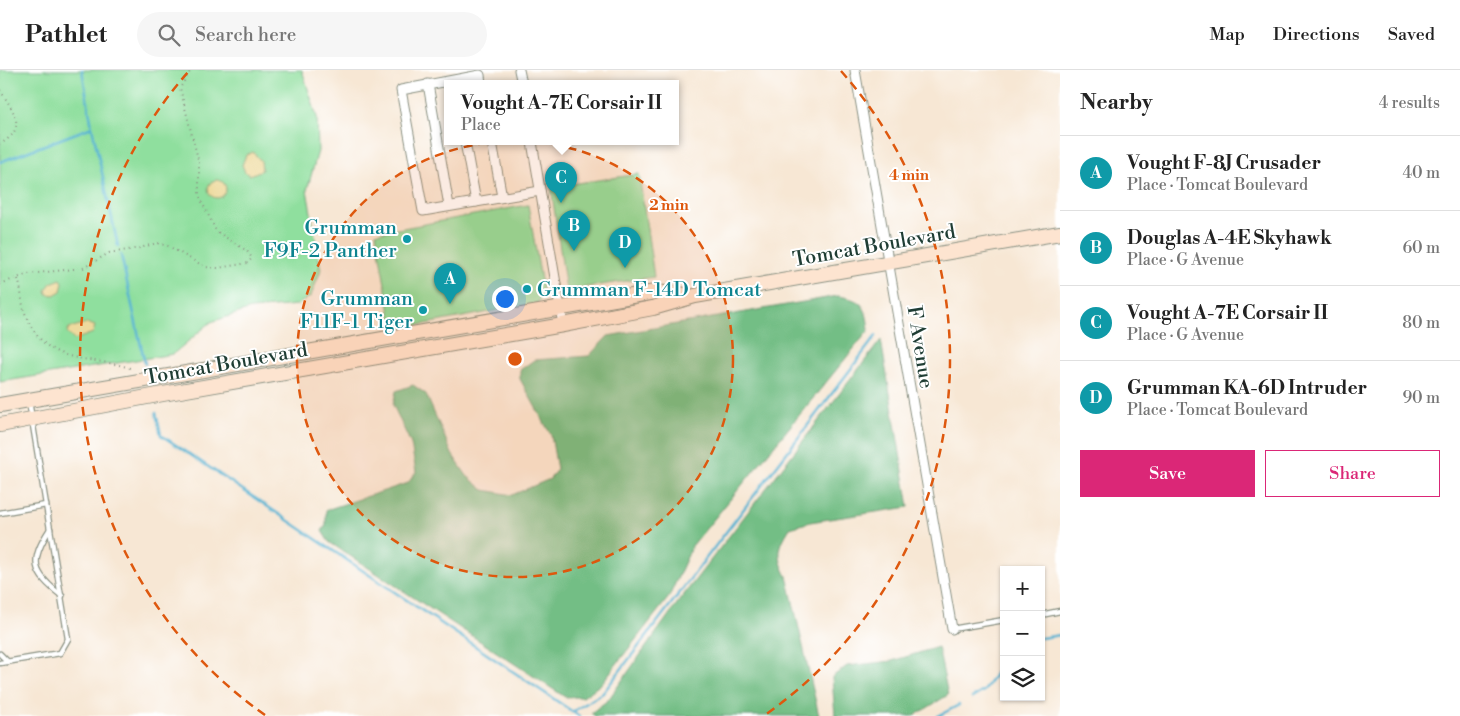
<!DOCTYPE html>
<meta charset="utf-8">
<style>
:root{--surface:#fff;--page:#f6f6f6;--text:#222;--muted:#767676;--line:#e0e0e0;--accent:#db2777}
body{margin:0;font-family:"Libre Bodoni",serif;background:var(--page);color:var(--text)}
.controls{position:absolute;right:15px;bottom:15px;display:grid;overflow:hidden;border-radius:0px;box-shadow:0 1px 4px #0004}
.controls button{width:45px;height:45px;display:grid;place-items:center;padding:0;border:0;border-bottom:1px solid var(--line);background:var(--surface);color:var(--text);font:25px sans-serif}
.you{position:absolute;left:504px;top:228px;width:18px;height:18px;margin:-12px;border:4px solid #fff;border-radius:50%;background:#1a73e8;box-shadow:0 0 0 8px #1a73e833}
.badge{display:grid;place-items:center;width:32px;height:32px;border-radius:50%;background:var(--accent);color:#fff;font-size:16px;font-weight:700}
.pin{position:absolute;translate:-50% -41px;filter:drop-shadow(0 1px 2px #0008)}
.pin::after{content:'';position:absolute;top:26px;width:18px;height:15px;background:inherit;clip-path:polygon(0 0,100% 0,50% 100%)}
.popup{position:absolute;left:444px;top:10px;width:235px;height:65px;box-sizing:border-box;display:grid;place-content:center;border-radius:0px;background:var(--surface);filter:drop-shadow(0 1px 4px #0005);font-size:16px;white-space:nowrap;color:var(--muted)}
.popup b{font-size:19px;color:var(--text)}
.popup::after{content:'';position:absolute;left:50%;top:100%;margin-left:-10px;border:10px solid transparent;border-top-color:var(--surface)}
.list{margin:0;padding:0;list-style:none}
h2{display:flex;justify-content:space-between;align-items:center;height:65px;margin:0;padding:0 20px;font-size:21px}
h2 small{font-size:16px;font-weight:400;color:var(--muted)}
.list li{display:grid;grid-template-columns:32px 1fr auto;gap:15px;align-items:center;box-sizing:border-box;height:75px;padding:0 20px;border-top:1px solid var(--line)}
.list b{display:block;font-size:19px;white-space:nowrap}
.list p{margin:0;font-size:16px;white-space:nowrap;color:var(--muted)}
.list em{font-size:16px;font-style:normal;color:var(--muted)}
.actions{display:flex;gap:10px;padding:15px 20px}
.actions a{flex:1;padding:11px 0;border:1px solid var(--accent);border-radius:0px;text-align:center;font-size:18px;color:var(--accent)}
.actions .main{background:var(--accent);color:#fff}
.icon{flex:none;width:28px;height:28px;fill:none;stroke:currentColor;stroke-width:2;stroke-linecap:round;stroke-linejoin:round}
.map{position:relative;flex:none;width:1060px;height:646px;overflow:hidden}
header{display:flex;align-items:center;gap:30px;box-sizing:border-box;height:70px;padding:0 25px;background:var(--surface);border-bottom:1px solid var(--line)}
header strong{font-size:24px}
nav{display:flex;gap:28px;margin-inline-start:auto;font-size:18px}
.search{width:350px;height:45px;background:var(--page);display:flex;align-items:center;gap:12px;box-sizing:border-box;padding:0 18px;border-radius:28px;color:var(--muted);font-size:19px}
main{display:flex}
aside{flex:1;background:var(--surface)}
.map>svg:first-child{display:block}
.green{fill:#8fdf9e;stroke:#578e69}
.forest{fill:#73be85;stroke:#497e5c}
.sand{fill:#eeda9e;stroke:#868c69}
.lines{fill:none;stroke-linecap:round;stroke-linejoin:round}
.stream{stroke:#55b3d3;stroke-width:2.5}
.service-casing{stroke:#8b9284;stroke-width:7}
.minor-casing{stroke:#8b9284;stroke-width:11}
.secondary-casing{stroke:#8b9284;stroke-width:16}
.path{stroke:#8b9284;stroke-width:2;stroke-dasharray:1 4;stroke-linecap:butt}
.service{stroke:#fff;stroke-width:4.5}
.minor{stroke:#fff;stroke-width:9}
.secondary{stroke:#fde4d0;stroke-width:14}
.ring{fill:none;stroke:#de580e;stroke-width:2.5;stroke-dasharray:9 6}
.culture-dot{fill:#0f9aa8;stroke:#fff;stroke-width:2}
.labels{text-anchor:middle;stroke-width:4;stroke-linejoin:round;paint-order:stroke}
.culture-label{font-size:20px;fill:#0d838f;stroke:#fff;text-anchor:end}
.street-label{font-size:20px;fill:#1f3d34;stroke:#fff}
.centre{fill:#de580e;stroke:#fff;stroke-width:2.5}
.ring-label{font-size:15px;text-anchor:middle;font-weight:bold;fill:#de580e;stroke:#fff;stroke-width:4;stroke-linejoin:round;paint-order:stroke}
</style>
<header>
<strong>Pathlet</strong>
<div class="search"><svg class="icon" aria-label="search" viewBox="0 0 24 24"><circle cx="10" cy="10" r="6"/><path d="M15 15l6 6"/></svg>Search here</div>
<nav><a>Map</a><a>Directions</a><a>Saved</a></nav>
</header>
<main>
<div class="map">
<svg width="1060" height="646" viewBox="0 0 1060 646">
<rect width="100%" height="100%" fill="#fff"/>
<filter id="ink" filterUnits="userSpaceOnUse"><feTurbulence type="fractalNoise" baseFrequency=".02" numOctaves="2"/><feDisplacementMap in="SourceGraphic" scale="10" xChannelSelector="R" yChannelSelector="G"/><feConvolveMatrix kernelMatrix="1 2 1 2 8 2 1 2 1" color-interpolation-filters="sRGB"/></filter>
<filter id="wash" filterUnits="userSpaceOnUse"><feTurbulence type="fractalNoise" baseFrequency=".0096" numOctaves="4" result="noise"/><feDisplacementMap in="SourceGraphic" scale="20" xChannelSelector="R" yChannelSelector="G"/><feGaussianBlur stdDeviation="1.12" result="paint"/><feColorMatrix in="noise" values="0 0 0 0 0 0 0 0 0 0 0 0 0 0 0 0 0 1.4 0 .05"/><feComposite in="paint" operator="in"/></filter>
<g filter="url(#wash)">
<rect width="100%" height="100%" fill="#f7e7d4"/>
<!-- green -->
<g class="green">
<polygon points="0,0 302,0 317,47 318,81 307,120 321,200 311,226 297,235 251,239 211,252 173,284 0,312"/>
<polygon points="639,104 654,207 566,220 551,117"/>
<polygon points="528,135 543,221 538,233 393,260 376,163"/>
</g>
<!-- forest -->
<g class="forest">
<path d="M 838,226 C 863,230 866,235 869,260 L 692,476 L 669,527 L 601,614 L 583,627 L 565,627 L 329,472 L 322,461 L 326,455 L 326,440 L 408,413 L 416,402 L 411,374 L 393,335 L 396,321 L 413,315 L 426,324 L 452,384 L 467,406 L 484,420 L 512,425 L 550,409 L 557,399 L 551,365 L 520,309 L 520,300 L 534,290 L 589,286 L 608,266 Z"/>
<path d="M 881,270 L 909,437 L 810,452 L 790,458 C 778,477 776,486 787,506 L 819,646 L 595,646 L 591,643 L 608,630 L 679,531 Z"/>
<polygon points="938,577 948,625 914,646 835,646 832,607 847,596 892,591"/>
</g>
<!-- sand -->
<g class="sand">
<polygon points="253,82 261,91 262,100 250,105 245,102 242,95 246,85"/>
<circle cx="217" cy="119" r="9"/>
<polygon points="61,209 63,213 61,221 54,225 47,224 46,220 51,213"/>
<polygon points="87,253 95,256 93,263 74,270 67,263 69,258"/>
</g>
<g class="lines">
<!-- stream -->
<g class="stream">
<polyline points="82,0 92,57 118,176"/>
<polyline points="0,92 92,57"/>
<polyline points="121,185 145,294"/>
<polyline points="156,343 161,365 579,646"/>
<polyline points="1041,568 1060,565"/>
<polyline points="972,628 985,620 1004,590"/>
<polyline points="572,642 603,623 876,266"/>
<polyline points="938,646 959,635"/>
</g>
</g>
</g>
<g filter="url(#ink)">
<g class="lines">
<!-- service casing -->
<g class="service-casing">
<g id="service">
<polyline points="0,443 46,435"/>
<path d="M 50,459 C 29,491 32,503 62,526"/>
<polyline points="1041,545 1060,541"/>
<polyline points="952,559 1004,550"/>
<polyline points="0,584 8,592"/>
<polyline points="0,593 60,583 68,569 29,331"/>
</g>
</g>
<!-- minor casing -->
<g class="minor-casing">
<g id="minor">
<polyline points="519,0 522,14"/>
<polyline points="855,0 952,559"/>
<polyline points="428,14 449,136"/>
<polyline points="481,14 480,5 401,20 423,141 540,121"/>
<polyline points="465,72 476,132"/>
<polyline points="492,72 502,127"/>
<polyline points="532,72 563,255"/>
</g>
</g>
<!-- secondary casing -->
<g class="secondary-casing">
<g id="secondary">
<polyline points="0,335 655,222 687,225"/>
<polyline points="0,355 163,324 563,255 653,238 695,226 1060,163"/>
</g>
</g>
<!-- path -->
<g class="path">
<path d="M 0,20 C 13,41 29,58 0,74"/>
<path d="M 18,209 C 22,220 21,232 25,243 C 46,298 85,284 130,298"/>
<polyline points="0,214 28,204 83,198 109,183 140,178 157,173 168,176 205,197 218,198 248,193 252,188 247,181 216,161 201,130 199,124 199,93 180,18 191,0"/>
</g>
<!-- service -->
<use href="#service" class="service"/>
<!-- minor -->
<use href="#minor" class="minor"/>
<!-- secondary -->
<use href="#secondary" class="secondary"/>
</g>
</g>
<!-- distance rings -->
<circle cx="515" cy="289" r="218" fill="#de580e" fill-opacity=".12"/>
<g class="ring">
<circle cx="515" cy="289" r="218"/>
<path d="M265 645A435 435 0 0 1 189 1M841 1A435 435 0 0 1 765 645"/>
</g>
<!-- markers -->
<g class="culture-dot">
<circle cx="407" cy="169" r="5"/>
<circle cx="527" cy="219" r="5"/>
<circle cx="423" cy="240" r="5"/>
</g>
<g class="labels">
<!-- culture labels -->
<g class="culture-label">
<text x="397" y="164">Grumman<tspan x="397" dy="23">F9F-2 Panther</tspan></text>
<text x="537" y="226" text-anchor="start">Grumman F-14D Tomcat</text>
<text x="413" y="235">Grumman<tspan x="413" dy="23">F11F-1 Tiger</tspan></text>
</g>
<!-- street labels -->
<g class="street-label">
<text transform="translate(874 175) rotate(-10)" y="7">Tomcat Boulevard</text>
<text transform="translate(921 277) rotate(81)" y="7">F Avenue</text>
<text transform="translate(226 293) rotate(-10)" y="7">Tomcat Boulevard</text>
</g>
</g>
<circle cx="515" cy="289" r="8" class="centre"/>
<g class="ring-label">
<text x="909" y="110">4 min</text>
<text x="669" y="140">2 min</text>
</g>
</svg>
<div class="controls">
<button>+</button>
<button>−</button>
<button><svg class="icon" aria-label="layers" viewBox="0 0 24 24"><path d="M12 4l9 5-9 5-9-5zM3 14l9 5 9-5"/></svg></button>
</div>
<div class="you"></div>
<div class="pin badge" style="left:450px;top:234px;background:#0f9aa8">A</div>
<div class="pin badge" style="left:574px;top:181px;background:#0f9aa8">B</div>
<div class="pin badge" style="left:561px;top:133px;background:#0f9aa8">C</div>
<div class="popup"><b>Vought A-7E Corsair II</b>Place</div>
<div class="pin badge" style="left:625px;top:198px;background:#0f9aa8">D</div>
</div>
<aside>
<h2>Nearby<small>4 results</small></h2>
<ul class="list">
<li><span class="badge" style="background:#0f9aa8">A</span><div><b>Vought F-8J Crusader</b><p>Place · Tomcat Boulevard</p></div><em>40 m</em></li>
<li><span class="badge" style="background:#0f9aa8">B</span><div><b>Douglas A-4E Skyhawk</b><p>Place · G Avenue</p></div><em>60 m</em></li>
<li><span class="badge" style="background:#0f9aa8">C</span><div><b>Vought A-7E Corsair II</b><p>Place · G Avenue</p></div><em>80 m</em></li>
<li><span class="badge" style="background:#0f9aa8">D</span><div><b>Grumman KA-6D Intruder</b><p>Place · Tomcat Boulevard</p></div><em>90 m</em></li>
</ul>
<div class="actions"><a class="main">Save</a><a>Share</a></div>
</aside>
</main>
